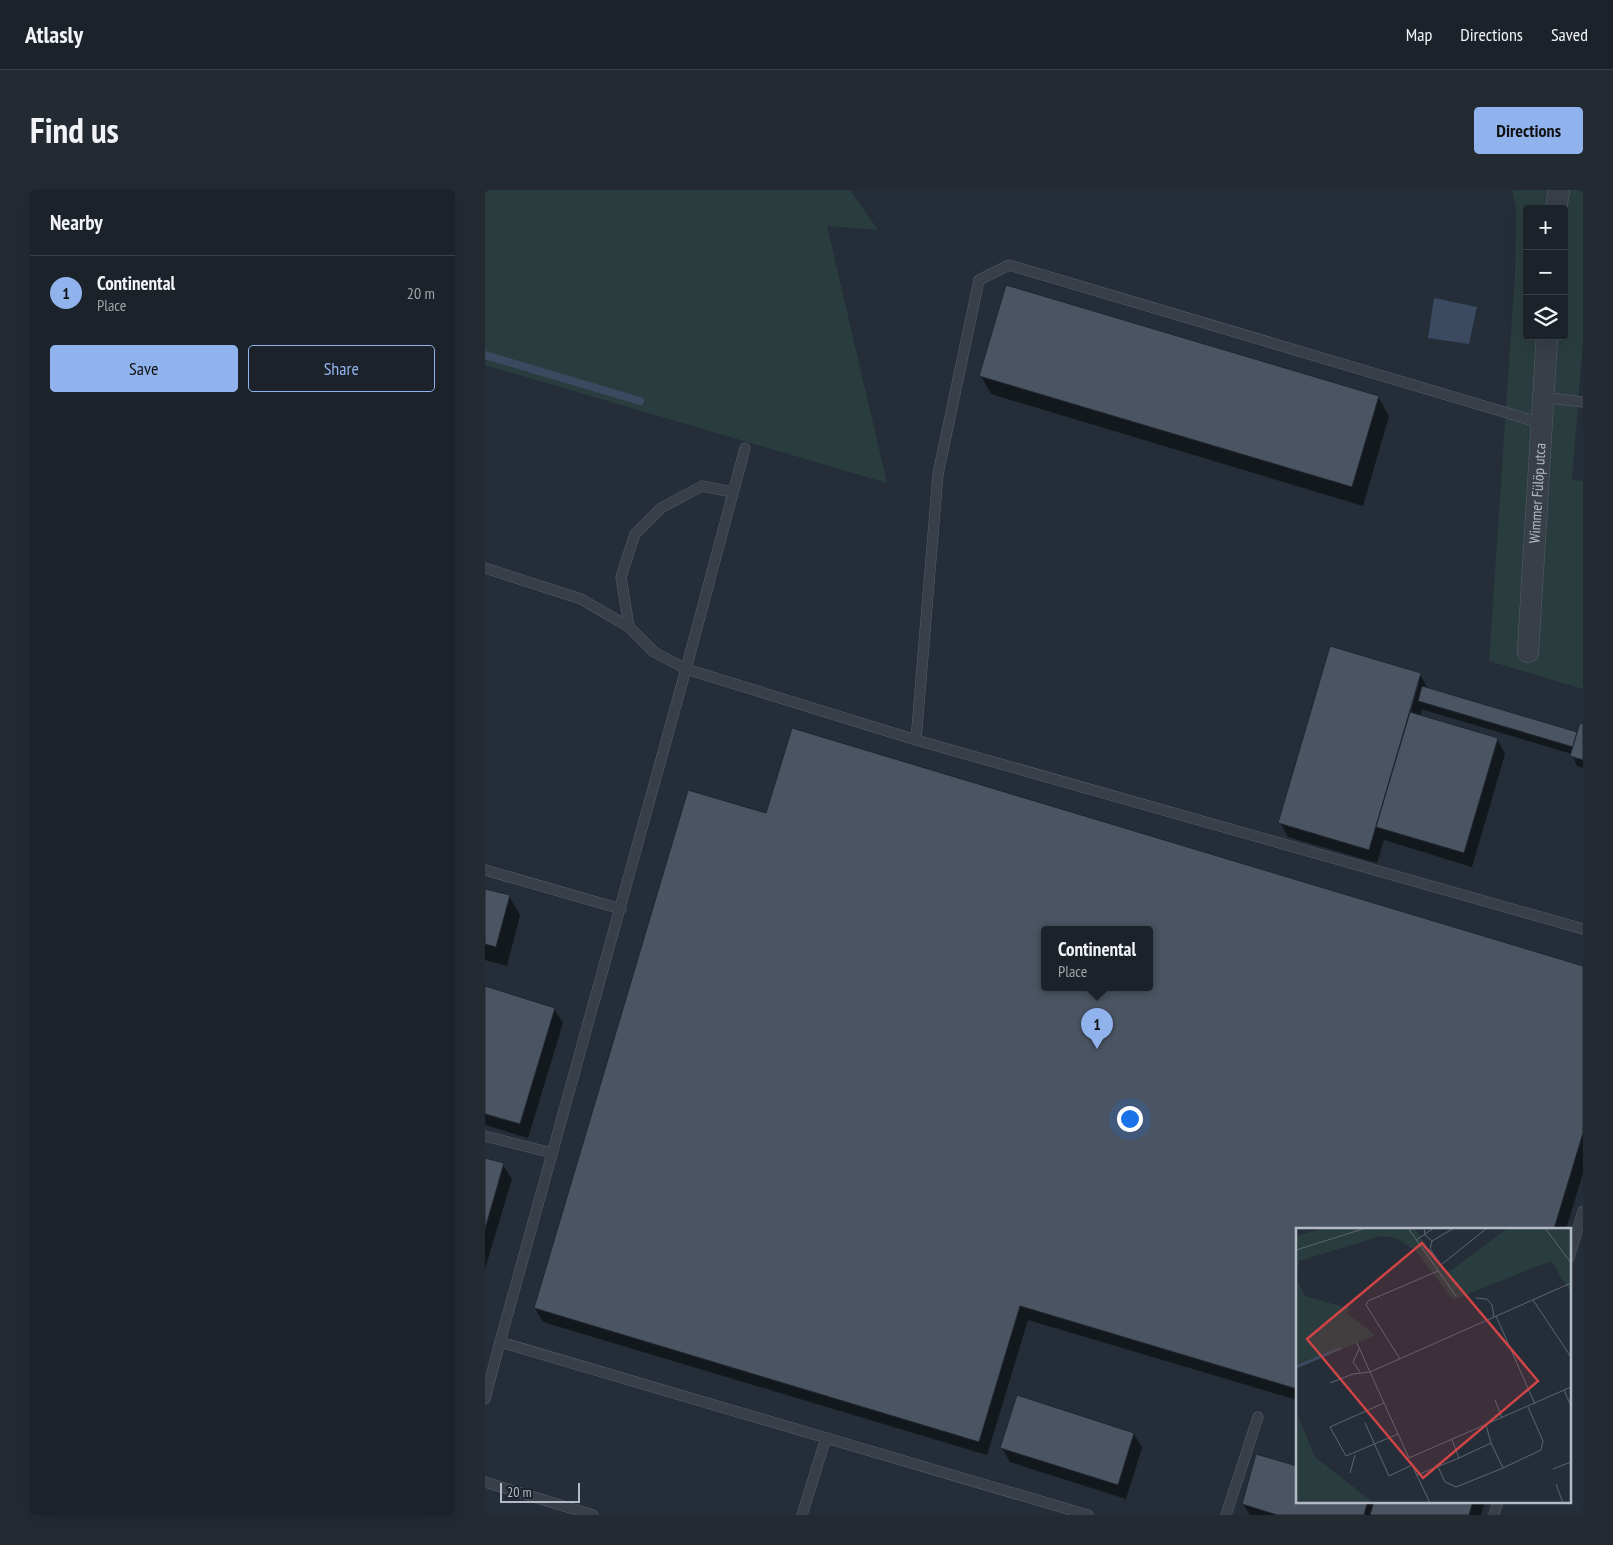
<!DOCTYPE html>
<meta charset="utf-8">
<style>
:root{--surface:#1b222a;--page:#242a32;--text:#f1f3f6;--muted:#a0a4a8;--line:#393f47;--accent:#90b3ed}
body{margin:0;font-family:"PT Sans Narrow",sans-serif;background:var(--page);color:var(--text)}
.controls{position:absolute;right:15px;top:15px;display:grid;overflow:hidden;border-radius:5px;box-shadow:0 5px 20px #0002}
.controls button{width:45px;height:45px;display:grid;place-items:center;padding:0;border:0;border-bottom:1px solid var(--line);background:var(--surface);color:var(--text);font:25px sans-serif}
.scale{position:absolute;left:15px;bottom:12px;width:80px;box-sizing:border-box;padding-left:5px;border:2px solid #b3bac5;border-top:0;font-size:14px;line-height:18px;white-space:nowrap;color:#b3bac5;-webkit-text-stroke:4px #1d242e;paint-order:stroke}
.you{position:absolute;left:644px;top:928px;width:18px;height:18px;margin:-12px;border:4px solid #fff;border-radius:50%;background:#1a73e8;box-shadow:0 0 0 8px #1a73e833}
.badge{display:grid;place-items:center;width:32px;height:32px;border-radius:50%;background:var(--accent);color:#111;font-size:16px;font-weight:700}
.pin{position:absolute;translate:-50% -41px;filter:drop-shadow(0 1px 2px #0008)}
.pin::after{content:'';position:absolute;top:26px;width:18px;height:15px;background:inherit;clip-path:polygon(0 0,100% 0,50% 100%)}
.popup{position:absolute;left:556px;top:736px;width:112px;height:65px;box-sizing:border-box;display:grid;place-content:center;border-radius:5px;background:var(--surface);filter:drop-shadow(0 1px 4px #0005);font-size:16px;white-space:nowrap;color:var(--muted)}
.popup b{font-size:19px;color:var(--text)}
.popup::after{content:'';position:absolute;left:50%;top:100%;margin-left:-10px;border:10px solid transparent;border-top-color:var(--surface)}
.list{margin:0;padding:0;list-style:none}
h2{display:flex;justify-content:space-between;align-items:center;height:65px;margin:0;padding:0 20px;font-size:21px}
h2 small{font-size:16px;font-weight:400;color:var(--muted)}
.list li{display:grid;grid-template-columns:32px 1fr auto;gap:15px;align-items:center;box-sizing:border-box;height:75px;padding:0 20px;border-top:1px solid var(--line)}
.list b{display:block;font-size:19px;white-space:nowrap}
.list p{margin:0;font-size:16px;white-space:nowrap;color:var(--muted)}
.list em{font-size:16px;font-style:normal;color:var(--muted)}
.actions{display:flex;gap:10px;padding:15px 20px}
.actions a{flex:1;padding:11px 0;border:1px solid var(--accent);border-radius:5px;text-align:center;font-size:18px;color:var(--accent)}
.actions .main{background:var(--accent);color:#111}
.icon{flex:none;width:28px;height:28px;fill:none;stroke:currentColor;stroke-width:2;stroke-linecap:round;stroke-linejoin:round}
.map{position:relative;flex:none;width:1098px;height:1325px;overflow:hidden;border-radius:5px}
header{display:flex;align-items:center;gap:30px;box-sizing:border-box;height:70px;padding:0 25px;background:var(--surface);border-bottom:1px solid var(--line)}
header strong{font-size:24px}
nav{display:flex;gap:28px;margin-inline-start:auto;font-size:18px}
.intro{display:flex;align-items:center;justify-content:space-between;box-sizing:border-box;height:120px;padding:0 30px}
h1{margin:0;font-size:35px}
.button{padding:12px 22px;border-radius:5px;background:var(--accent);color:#111;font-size:18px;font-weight:700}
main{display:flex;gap:30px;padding:0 30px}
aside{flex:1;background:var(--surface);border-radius:5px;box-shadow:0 5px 20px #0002}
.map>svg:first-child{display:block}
.green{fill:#2a3d3e;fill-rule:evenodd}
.water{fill:#3b4a60}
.shadow{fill:#0007;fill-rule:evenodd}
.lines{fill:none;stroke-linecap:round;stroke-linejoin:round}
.stream{stroke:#3b4a60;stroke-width:8}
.building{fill:#4b5462;stroke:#1f2630;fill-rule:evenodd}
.lane-casing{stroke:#565d67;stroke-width:11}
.street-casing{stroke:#565d67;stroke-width:22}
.lane{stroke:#383f49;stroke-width:10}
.street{stroke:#383f49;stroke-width:21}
.labels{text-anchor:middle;stroke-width:4;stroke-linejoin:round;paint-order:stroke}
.street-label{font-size:15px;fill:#b3bac5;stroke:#1d242e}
.inset-river{fill:none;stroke:#3b4a60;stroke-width:2.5}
.inset-road{fill:none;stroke:#5d6570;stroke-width:1}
.view{fill:#cf4547;fill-opacity:0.15;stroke:#cf4547;stroke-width:2.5}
.inset-edge{fill:none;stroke:#b3bac5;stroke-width:2.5}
</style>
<header>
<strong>Atlasly</strong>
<nav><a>Map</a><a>Directions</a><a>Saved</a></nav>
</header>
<div class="intro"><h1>Find us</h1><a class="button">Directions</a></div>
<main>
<aside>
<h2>Nearby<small></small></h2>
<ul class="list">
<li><span class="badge">1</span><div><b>Continental</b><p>Place</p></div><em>20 m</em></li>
</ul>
<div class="actions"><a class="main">Save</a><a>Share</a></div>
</aside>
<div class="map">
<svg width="1098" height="1325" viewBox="0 0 1098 1325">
<rect width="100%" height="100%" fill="#242d38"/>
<!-- green -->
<g class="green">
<polygon points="0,0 365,0 393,40 342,36 402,293 0,175"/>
<path d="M 1027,0 L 1098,0 L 1098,150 L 1087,290 L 1098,291 L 1098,499 L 1004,471 L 1030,84 L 1031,19 ZM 1042,19 L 1079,19 L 1079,146 L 1042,146 Z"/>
</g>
<!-- water -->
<polygon class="water" points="949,108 992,117 984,154 943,148"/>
<!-- shadow -->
<g class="shadow">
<polygon points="496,186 893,207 904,226 878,316 506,204"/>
<path d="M 935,484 L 943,499 L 1093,544 L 1096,535 L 1098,535 L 1098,578 L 1092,576 L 1087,564 L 939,520 L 938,518 L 935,526 L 1012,549 L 1020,564 L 987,677 L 899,650 L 892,673 L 803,647 L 795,632 ZM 932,493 L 934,493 L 924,528 L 922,528 Z"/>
<path d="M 308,540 L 1098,777 L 1098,983 L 1081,1039 L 812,1039 L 812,1210 L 543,1130 L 502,1265 L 58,1132 L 50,1118 L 282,625 ZM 560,740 L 664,740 L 664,798 L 560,798 Z"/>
<polygon points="0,700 24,706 35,725 22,776 0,770"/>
<polygon points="0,798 69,819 78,833 43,948 0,935"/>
<polygon points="0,969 18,975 27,989 0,1079"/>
<polygon points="649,1244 657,1258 641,1309 525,1272 517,1258"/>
<polygon points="812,1311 1000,1311 996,1325 765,1325 758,1314"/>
</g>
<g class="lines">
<!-- stream -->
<polyline class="stream" points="0,165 155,211"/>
</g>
<!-- building -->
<g class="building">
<polygon points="521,95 894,206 867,297 494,186"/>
<polygon points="845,456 936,483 884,660 793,633"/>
<polygon points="937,496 1092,542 1088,557 933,511"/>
<polygon points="925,522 1013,548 979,663 891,637"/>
<polygon points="1095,533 1098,534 1098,570 1085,566"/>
<path d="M 307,538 L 1098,776 L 1098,943 L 1069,1039 L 812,1039 L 812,1199 L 535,1116 L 494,1252 L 49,1118 L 203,600 L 281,623 ZM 560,740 L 664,740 L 664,798 L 560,798 Z"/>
<polygon points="0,699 25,705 11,757 0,754"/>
<polygon points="0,796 70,818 35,934 0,924"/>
<polygon points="0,968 19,973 0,1039"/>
<polygon points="532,1205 649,1243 633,1295 515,1258"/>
<polygon points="771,1264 812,1276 812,1311 883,1311 879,1325 792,1325 757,1314"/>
<polygon points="889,1311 988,1311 984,1325 885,1325"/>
</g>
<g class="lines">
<!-- lane casing -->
<g class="lane-casing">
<g id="lane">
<polyline points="1057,207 1098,212"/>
<polyline points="0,378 96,409 144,437 169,462 201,479 260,258"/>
<polyline points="144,437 136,387 150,344 176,318 217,296 247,302"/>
<polyline points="431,550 453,284 494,90 524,75 1056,233"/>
<polyline points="0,680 136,719"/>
<polyline points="0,946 67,963"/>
<polyline points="1084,1068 1098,1021"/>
<polyline points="0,1209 15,1152"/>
<polyline points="0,1292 108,1325"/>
<polyline points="317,1325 341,1248"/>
<polyline points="603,1325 15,1152 201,479 431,550 1098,739"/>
<polyline points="741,1325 773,1227"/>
<polyline points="1009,1325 1013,1311"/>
</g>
</g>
<!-- street casing -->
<g class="street-casing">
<g id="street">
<polyline points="1071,19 1074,0"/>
<path id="s1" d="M 1043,462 L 1062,146"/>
</g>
</g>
<!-- lane -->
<use href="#lane" class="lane"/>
<!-- street -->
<use href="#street" class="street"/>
</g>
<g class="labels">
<!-- street labels -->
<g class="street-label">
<text dy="5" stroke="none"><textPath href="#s1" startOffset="159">Wimmer Fülöp utca</textPath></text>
</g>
</g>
<!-- overview -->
<g transform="translate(811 1038)">
<rect width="275" height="275" fill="#242d38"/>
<path d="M 28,0 L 118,0 L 150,46 L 212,0 L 275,0 L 275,65 L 255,33 L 157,72 L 120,23 L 100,10 L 85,8 L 3,33 L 0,49 L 9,68 L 55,81 L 50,85 L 79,107 L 0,141 L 0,8 ZM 0,183 L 19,229 L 78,275 L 0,275 Z" fill="#2a3d3e"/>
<path class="inset-river" d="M 0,139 L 45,120"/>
<path class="inset-road" d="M 112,0 L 160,68M 128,0 L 129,7 L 136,13 L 158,0M 249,0 L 275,35M 120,12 L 138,0M 136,13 L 134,21 L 145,37 L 191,0M 0,22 L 70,0M 275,55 L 74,144 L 113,230 L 275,159M 180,70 L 191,71 L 196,77 L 198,89M 237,72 L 275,129M 200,88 L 239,176M 63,121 L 57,134 L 64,144M 104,131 L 70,77 L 72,73 L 142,43M 34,155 L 57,146 L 74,144 L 61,115M 268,162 L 275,178M 199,172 L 206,190M 88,175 L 34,199 L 50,228 L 102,206M 69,195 L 93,248 L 116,237M 195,215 L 207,240 L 245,222 L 247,213 L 232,179M 163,230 L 195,215 L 190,197M 115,235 L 134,275M 142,239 L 149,254 L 160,259 L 207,240M 257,241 L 275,234M 54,245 L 59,227M 121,247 L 163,230 L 156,212M 260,256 L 267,275"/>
<path class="view" d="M 126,15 L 242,153 L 127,250 L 11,111 Z"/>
<rect width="275" height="275" class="inset-edge"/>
</g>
</svg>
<div class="controls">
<button>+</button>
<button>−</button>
<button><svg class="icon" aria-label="layers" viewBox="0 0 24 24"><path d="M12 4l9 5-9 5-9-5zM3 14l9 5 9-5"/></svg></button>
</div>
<div class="scale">20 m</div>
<div class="you"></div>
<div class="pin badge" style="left:612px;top:859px">1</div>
<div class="popup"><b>Continental</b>Place</div>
</div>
</main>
